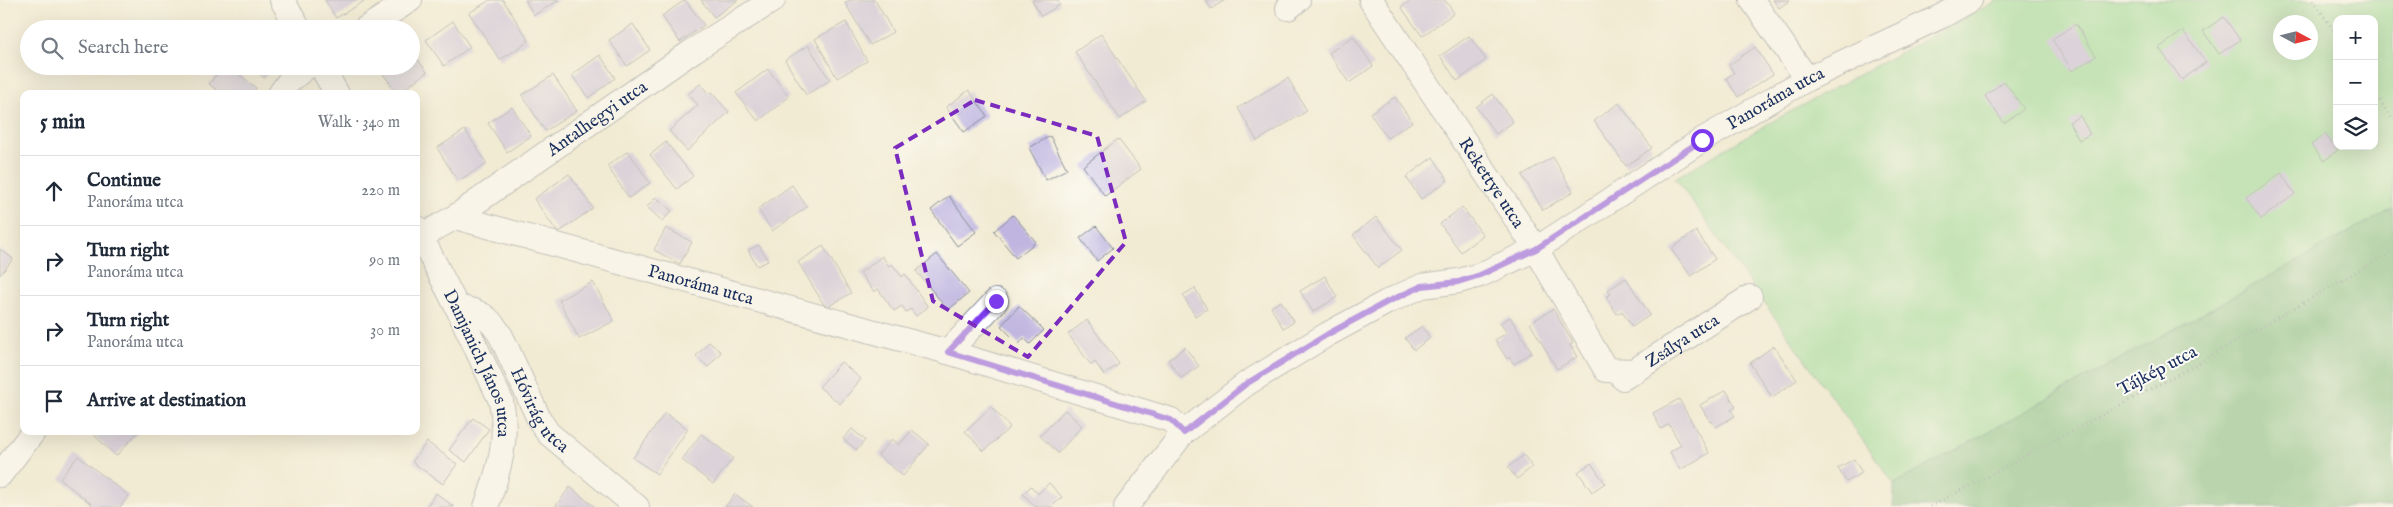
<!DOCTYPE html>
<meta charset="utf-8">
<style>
:root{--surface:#fff;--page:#f6f6f7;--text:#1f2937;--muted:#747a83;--line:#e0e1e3}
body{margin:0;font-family:"IM FELL English",serif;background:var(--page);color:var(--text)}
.controls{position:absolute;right:15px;top:15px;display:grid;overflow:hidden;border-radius:10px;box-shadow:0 5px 20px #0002}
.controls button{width:45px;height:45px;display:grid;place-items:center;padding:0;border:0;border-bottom:1px solid var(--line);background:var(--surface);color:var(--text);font:25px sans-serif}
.compass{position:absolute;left:2273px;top:15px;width:45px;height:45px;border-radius:50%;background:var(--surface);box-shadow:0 5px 20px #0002;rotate:97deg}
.stop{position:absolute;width:15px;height:15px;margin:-11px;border:4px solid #7c3aed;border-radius:50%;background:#fff}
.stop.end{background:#7c3aed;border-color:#fff;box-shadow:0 1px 5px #0008}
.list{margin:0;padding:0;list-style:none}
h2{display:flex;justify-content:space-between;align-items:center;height:65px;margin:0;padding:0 20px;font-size:21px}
h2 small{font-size:16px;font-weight:400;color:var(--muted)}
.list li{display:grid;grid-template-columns:32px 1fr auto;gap:15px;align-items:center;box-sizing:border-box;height:70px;padding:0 20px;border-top:1px solid var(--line)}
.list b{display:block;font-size:19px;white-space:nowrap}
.list p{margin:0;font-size:16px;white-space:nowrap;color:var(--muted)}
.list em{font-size:16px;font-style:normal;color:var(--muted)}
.icon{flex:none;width:28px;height:28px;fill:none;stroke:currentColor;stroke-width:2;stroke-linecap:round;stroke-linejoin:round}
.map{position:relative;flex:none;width:2393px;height:507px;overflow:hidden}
.search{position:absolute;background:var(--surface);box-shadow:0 5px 20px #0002;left:20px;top:20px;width:400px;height:55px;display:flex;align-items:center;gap:12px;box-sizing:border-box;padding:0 18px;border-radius:28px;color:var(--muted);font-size:19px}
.panel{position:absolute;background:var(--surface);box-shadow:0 5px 20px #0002;left:20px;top:90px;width:400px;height:345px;border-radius:10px}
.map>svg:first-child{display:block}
.green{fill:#91da94;stroke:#568479;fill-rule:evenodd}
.forest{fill:#74ba7e;stroke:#48746e}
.building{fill:#bfb5e0}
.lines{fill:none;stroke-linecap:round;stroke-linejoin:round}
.minor-casing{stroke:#868d99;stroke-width:26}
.path{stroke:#868d99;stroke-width:3;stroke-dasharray:1 4;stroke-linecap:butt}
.minor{stroke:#fff;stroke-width:24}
.route{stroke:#7c3aed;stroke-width:6}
.marked{fill:none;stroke:#7b2cbf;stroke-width:4;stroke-dasharray:10 6;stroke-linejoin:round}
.labels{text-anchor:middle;stroke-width:4;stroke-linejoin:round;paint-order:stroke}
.street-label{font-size:18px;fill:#1b2f5e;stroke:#fdfcf7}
</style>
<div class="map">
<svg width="2393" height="507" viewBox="0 0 2393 507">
<rect width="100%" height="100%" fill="#fdfcf7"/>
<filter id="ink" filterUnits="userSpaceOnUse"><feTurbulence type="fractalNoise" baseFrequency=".02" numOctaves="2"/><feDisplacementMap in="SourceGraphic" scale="10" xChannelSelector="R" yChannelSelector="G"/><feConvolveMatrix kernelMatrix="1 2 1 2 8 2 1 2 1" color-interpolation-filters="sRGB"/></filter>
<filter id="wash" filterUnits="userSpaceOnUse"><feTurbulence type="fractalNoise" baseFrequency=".0096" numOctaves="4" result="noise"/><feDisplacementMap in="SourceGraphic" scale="20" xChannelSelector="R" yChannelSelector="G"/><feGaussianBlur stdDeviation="1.12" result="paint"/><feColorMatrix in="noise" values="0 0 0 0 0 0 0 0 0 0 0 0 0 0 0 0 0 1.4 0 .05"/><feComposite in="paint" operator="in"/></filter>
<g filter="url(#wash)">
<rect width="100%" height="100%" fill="#f2ebd4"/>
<!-- green -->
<path class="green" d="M 1998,0 L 2393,0 L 2393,208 L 1894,484 L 1675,178 L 1773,121 ZM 2337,19 L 2374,19 L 2374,146 L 2337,146 ZM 2280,22 L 2310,22 L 2310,52 L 2280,52 Z"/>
<!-- forest -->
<polygon class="forest" points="2393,208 2393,507 1893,507 1894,484"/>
<g id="blocks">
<!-- building -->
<g class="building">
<polygon points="325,0 366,0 336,18"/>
<polygon points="490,0 503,0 529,41 500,60 469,13"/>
<polygon points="525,0 559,0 534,15"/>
<polygon points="685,0 704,25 680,42 662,16"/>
<polygon points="701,0 738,0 714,17"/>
<polygon points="850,0 875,0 893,32 870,45 845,3"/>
<polygon points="1032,0 1058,0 1060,5 1041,16"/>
<polygon points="1206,0 1225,0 1211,9"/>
<polygon points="1412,0 1445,0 1454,13 1422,36 1401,7"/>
<polygon points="1773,0 1790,0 1779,8"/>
<polygon points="2224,17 2240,40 2219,54 2203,31"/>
<polygon points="453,21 470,47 444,66 426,40"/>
<polygon points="846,22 867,61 837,78 815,39"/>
<polygon points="633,24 650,50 627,66 609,40"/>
<polygon points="2076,24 2096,56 2072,71 2052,39"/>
<polygon points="2183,31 2206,62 2182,80 2159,48"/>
<polygon points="1101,34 1146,101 1120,119 1075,52"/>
<polygon points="1353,36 1373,66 1349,83 1329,53"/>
<polygon points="1469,36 1486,60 1457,81 1440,56"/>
<polygon points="808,45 830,80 806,95 785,60"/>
<polygon points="1755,47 1773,74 1738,97 1726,78 1734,73 1729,65"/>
<polygon points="411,50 427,72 398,94 378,67 411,66"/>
<polygon points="600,55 615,78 588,98 572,75"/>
<polygon points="223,66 229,66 256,88 252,94 222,94 209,84"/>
<polygon points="251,66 274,66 264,78"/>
<polygon points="768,69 789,97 758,121 736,93"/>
<polygon points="553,75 577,111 545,131 522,95"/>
<polygon points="1288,78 1307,111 1257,141 1238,108"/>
<polygon points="2004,81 2024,109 2004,123 1985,96"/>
<polygon points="700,84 709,94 711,92 729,112 687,151 669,131 698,105 688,94"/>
<polygon points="969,90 987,116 964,132 946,107"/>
<polygon points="1493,94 1513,122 1496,134 1476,107"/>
<polygon points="1395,97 1412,122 1387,138 1370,113"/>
<polygon points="1619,103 1652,148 1626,166 1594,121"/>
<polygon points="512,107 531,136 507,152 488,123"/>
<polygon points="2080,116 2090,134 2079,140 2069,122"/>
<polygon points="465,130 487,164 458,181 437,148"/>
<polygon points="2325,134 2338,150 2324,161 2311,145"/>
<polygon points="1050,136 1067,169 1046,180 1029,148"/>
<polygon points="1118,139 1141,169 1105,196 1083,166"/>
<polygon points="666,142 693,176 677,189 650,155"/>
<polygon points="628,151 650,183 629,198 607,166"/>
<polygon points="1433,157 1448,180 1421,199 1406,177"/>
<polygon points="1553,157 1573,192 1543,210 1522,175"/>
<polygon points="2281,173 2295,194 2261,219 2246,198"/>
<polygon points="569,174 593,208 558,233 534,199"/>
<polygon points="792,185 807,207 772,231 758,209"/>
<polygon points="949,196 976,232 957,246 931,210"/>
<polygon points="656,197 672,211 662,221 647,207"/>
<polygon points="1462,207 1483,235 1461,252 1440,224"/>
<polygon points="1013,215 1036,242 1016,258 994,231"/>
<polygon points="1376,217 1402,250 1378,268 1353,235"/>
<polygon points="1096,226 1113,248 1097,261 1080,238"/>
<polygon points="666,228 692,242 680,264 654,250"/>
<polygon points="1696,231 1715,259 1691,276 1671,249"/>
<polygon points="759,245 768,261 757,266 748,250"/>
<polygon points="823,246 851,293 826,308 798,262"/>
<polygon points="0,249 13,259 0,275"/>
<polygon points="937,254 969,293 948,310 916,271"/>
<polygon points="882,256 889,266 892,264 902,277 905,274 928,307 916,316 911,309 906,312 902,306 894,311 878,289 874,292 860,273"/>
<polygon points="1325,276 1337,297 1313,312 1300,291"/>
<polygon points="1626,278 1650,315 1632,327 1622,311 1617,314 1606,297 1611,294 1608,290"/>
<polygon points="593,282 614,321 579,339 559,300"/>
<polygon points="1195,288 1207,309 1195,316 1183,295"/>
<polygon points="1281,301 1294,322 1283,328 1271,307"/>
<polygon points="1019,306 1044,330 1030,344 1024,338 1019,344 1001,326"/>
<polygon points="1553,309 1573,343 1570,345 1577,357 1557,369 1530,323"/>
<polygon points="1510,317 1532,352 1514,364 1509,357 1507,359 1495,340 1507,333 1500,323"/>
<polygon points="1087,320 1119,364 1104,375 1095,362 1091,365 1068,334"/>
<polygon points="1422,326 1430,338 1414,350 1405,338"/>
<polygon points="709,342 721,352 708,367 696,356"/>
<polygon points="1774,346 1797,380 1772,397 1750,363"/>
<polygon points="1185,347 1199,366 1181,378 1168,360"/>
<polygon points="841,362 861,379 840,404 819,387"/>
<polygon points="1726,390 1736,407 1731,410 1735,416 1716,427 1712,421 1710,422 1700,405"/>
<polygon points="1679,399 1709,453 1680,470 1670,452 1681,445 1669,424 1661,429 1653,413"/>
<polygon points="991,407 1010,427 984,451 965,431"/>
<polygon points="1065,410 1082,426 1058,453 1040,436"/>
<polygon points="665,413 688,429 657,474 633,458"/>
<polygon points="473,418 489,429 466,462 449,450"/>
<polygon points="852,429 865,440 857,450 843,439"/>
<polygon points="912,430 929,444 903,476 878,455 892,439 899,445"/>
<polygon points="97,431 139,431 116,456 94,435"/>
<polygon points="701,434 733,458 713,484 682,460"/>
<polygon points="427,442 457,464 443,484 412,462"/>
<polygon points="1524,455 1532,467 1517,479 1508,467"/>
<polygon points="78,456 129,496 120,507 95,507 60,479"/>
<polygon points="1854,459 1862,473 1846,482 1838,468"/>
<polygon points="1591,463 1605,483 1592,492 1578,472"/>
<polygon points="1049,483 1062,497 1052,507 1036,507 1023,494 1031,486 1038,494"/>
<polygon points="570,487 595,507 555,507"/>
<polygon points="436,493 454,507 426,507"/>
<polygon points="735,494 753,507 725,507"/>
</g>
</g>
</g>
<g filter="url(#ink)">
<use href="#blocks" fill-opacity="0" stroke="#868d99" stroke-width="1"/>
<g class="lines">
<!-- minor casing -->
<g class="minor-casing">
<g id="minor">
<polyline points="282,0 299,29"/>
<path id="s1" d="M 1371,0 L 1536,249 L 1606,370 L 1635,371"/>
<polyline points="1752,0 1807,79"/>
<polyline points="1288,8 1298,0"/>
<polyline points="365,29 410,0"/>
<polyline points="321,66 337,94"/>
<polyline points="280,94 290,80 308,66"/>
<path id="s2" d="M 455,217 L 948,352 L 1171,420 L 1183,433"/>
<path id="s3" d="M 416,227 L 457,307 L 501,401 C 509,438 499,471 486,507"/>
<path id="s4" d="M 422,236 L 455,217 L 694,50 L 773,0"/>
<path id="s5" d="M 457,307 C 481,311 488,316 501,336 L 539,419 L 548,433 L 637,507"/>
<polyline points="948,352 996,301"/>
<path id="s6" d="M 1623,378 L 1750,297"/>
<polyline points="0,475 34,431"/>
<path id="s7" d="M 1126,507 L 1183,433 L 1246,384 L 1328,334 L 1387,302 L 1422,286 L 1459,281 L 1480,275 L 1536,249 L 1702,140 L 1807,79 L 1942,16 L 1970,0"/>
</g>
</g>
<!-- path -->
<g class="path">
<polyline points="2313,0 2337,35"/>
<polyline points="2374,92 2393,120"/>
<polyline points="1930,507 2199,363 2393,251"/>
</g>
<!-- minor -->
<use href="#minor" class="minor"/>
</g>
</g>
<g class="lines" filter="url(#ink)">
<!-- route -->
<polyline class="route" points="996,301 948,352 1171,420 1184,433 1246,384 1328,334 1387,302 1422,286 1458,282 1480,275 1536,249 1702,140"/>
</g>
<!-- marked area -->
<path d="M0 0H2393V507H0ZM 975,100 L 1097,136 L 1126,242 L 1028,357 L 933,301 L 895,148 Z" fill="#f2ebd4" fill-opacity=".55" fill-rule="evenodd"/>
<path class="marked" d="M 975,100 L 1097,136 L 1126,242 L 1028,357 L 933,301 L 895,148 Z"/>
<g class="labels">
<!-- street labels -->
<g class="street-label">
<text dy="6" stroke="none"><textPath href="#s7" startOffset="779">Panoráma utca</textPath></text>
<text dy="6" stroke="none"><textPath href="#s4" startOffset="211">Antalhegyi utca</textPath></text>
<text dy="6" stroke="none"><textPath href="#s1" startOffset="219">Rekettye utca</textPath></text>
<text dy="6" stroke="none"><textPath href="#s2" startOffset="255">Panoráma utca</textPath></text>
<text dy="6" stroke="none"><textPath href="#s6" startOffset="70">Zsálya utca</textPath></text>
<text dy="6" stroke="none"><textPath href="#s3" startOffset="151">Damjanich János utca</textPath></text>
<text transform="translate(2157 370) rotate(-28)" y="6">Tájkép utca</text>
<text dy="6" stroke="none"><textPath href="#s5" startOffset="139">Hóvirág utca</textPath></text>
</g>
</g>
</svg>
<div class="controls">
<button>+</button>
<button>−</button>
<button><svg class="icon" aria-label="layers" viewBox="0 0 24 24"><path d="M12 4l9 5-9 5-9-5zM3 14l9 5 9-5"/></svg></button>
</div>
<svg class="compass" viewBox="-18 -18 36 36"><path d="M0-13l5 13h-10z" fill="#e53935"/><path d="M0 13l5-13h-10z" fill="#747a83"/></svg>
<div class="stop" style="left:1702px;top:140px"></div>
<div class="stop end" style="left:996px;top:301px"></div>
<div class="search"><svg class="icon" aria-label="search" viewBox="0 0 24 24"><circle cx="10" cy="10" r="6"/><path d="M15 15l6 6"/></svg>Search here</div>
<section class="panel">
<h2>5 min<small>Walk · 340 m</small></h2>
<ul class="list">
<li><svg class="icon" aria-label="ahead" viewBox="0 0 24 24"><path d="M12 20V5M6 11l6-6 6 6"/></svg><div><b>Continue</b><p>Panoráma utca</p></div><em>220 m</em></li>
<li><svg class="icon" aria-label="right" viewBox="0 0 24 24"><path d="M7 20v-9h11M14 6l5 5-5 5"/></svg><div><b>Turn right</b><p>Panoráma utca</p></div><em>90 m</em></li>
<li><svg class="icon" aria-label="right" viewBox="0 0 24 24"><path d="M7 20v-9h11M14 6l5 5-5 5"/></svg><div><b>Turn right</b><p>Panoráma utca</p></div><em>30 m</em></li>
<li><svg class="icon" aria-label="arrive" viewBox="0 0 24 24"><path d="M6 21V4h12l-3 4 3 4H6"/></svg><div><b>Arrive at destination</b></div></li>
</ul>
</section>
</div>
